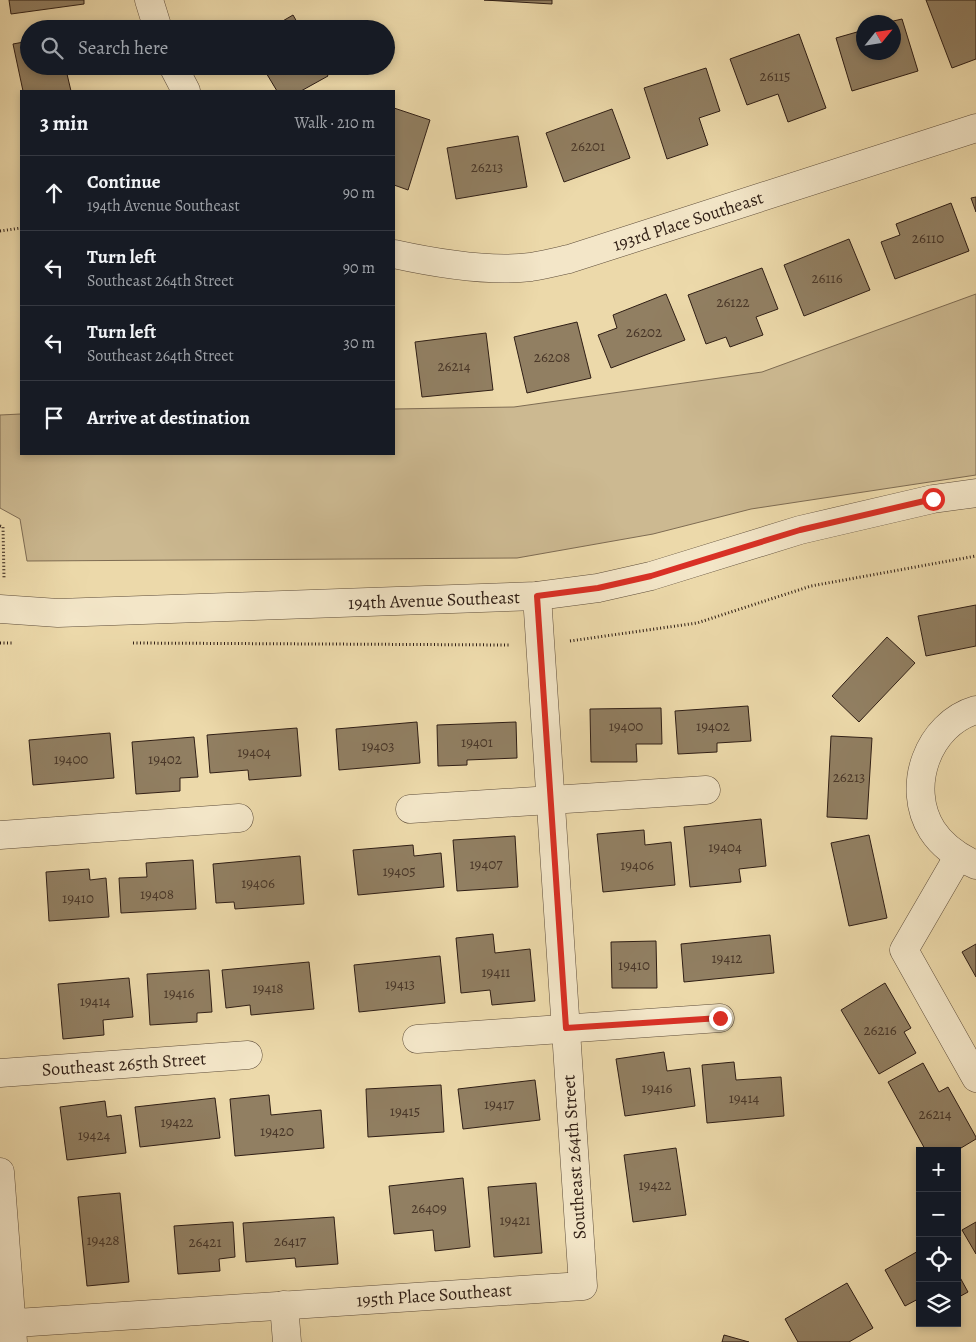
<!DOCTYPE html>
<meta charset="utf-8">
<style>
:root{--surface:#171b24;--page:#20242c;--text:#f1f3f6;--muted:#9ea1a6;--line:#363941}
body{margin:0;font-family:Alegreya,serif;background:var(--page);color:var(--text)}
.controls{position:absolute;right:15px;bottom:15px;display:grid;overflow:hidden;border-radius:0px;box-shadow:0 2px 8px #0003}
.controls button{width:45px;height:45px;display:grid;place-items:center;padding:0;border:0;border-bottom:1px solid var(--line);background:var(--surface);color:var(--text);font:25px sans-serif}
.compass{position:absolute;left:856px;top:15px;width:45px;height:45px;border-radius:50%;background:var(--surface);box-shadow:0 2px 8px #0003;rotate:60deg}
.stop{position:absolute;width:15px;height:15px;margin:-11px;border:4px solid #d93025;border-radius:50%;background:#fff}
.stop.end{background:#d93025;border-color:#fff;box-shadow:0 1px 5px #0008}
.list{margin:0;padding:0;list-style:none}
h2{display:flex;justify-content:space-between;align-items:center;height:65px;margin:0;padding:0 20px;font-size:21px}
h2 small{font-size:16px;font-weight:400;color:var(--muted)}
.list li{display:grid;grid-template-columns:32px 1fr auto;gap:15px;align-items:center;box-sizing:border-box;height:75px;padding:0 20px;border-top:1px solid var(--line)}
.list b{display:block;font-size:19px;white-space:nowrap}
.list p{margin:0;font-size:16px;white-space:nowrap;color:var(--muted)}
.list em{font-size:16px;font-style:normal;color:var(--muted)}
.icon{flex:none;width:28px;height:28px;fill:none;stroke:currentColor;stroke-width:2;stroke-linecap:round;stroke-linejoin:round}
.map{position:relative;flex:none;width:976px;height:1342px;overflow:hidden}
.search{position:absolute;background:var(--surface);box-shadow:0 2px 8px #0003;left:20px;top:20px;width:375px;height:55px;display:flex;align-items:center;gap:12px;box-sizing:border-box;padding:0 18px;border-radius:28px;color:var(--muted);font-size:19px}
.panel{position:absolute;background:var(--surface);box-shadow:0 2px 8px #0003;left:20px;top:90px;width:375px;height:365px;border-radius:0px}
.map>svg:first-child{display:block}
.green{fill:#ccb991;stroke:#7e6c53}
.building{fill:#917f62;stroke:#2f1e15}
.lines{fill:none;stroke-linecap:round;stroke-linejoin:round}
.street-casing{stroke:#5e4d3a;stroke-width:29}
.path{stroke:#2f1e15;stroke-width:3;stroke-dasharray:1 2.5;stroke-linecap:butt}
.street{stroke:#f3e6c8;stroke-width:28}
.route{stroke:#d93025;stroke-width:6}
.labels{text-anchor:middle;stroke-width:4;stroke-linejoin:round;paint-order:stroke}
.number-label{font-size:15px;fill:#483628}
.street-label{font-size:18px;fill:#2f1e15;stroke:#f3e6c8}
</style>
<div class="map">
<svg width="976" height="1342" viewBox="0 0 976 1342">
<rect width="100%" height="100%" fill="#ecd9aa"/>
<filter id="stains"><feTurbulence type="fractalNoise" baseFrequency=".004" numOctaves="4"/><feColorMatrix values="0 0 0 0 .2 0 0 0 0 .09 0 0 0 0 .02 0 0 0 .5 -.17"/></filter>
<radialGradient id="worn" r=".72"><stop offset=".6" stop-color="#630" stop-opacity="0"/><stop offset="1" stop-color="#630" stop-opacity=".3"/></radialGradient>
<!-- green -->
<polygon class="green" points="976,294 976,475 751,509 653,534 517,558 27,561 20,519 0,508 0,415 21,414 21,454 394,454 394,409 514,407 762,372"/>
<!-- building -->
<g class="building">
<polygon points="9,0 84,0 84,4 11,14"/>
<polygon points="484,0 552,0 552,4"/>
<polygon points="926,0 976,0 976,59 952,68"/>
<polygon points="293,15 301,29 269,29"/>
<polygon points="902,19 918,71 852,91 836,38 864,30 864,52 894,52 894,22 889,22"/>
<polygon points="799,34 826,108 788,122 778,94 747,105 730,59"/>
<polygon points="29,41 29,66 97,67 67,74 71,91 23,91 13,44"/>
<polygon points="262,66 323,66 328,76 301,91 277,91"/>
<polygon points="706,68 720,111 699,118 708,145 667,159 644,88"/>
<polygon points="394,108 430,120 408,190 394,185"/>
<polygon points="612,109 630,158 564,182 546,133"/>
<polygon points="518,136 527,187 456,199 447,148"/>
<polygon points="976,197 976,212 971,198"/>
<polygon points="951,203 969,251 895,279 881,242 900,235 896,224"/>
<polygon points="849,239 870,290 804,316 784,265"/>
<polygon points="762,268 778,309 756,317 763,335 730,347 726,337 706,344 688,295"/>
<polygon points="666,294 685,340 611,368 598,335 617,328 613,315"/>
<polygon points="577,322 591,378 527,393 514,337"/>
<polygon points="486,333 493,390 422,397 415,342"/>
<polygon points="976,605 976,646 926,656 918,616"/>
<polygon points="887,637 915,663 859,722 832,696"/>
<polygon points="748,706 751,741 717,743 717,752 678,754 675,711"/>
<polygon points="661,708 662,744 636,744 637,762 591,762 590,709"/>
<polygon points="417,722 420,763 339,770 336,729"/>
<polygon points="516,722 517,758 467,760 467,765 438,766 437,725"/>
<polygon points="297,728 301,776 249,780 248,770 210,773 207,735"/>
<polygon points="110,733 114,778 33,785 29,740"/>
<polygon points="831,736 872,738 867,819 827,817"/>
<polygon points="194,737 198,777 180,778 180,791 136,794 132,742"/>
<polygon points="761,819 766,866 739,869 741,882 690,887 684,827"/>
<polygon points="644,830 645,845 671,842 675,885 603,892 597,834"/>
<polygon points="869,835 887,918 849,926 831,843"/>
<polygon points="515,836 518,887 457,891 453,840"/>
<polygon points="413,845 414,856 441,853 444,887 358,895 353,850"/>
<polygon points="300,856 304,904 235,909 234,902 216,903 213,864"/>
<polygon points="193,860 196,909 121,913 119,878 147,877 146,863"/>
<polygon points="89,869 90,880 106,878 109,917 49,921 46,872"/>
<polygon points="493,934 495,953 530,949 535,1001 492,1005 490,990 461,993 456,938"/>
<polygon points="770,935 774,973 684,982 681,944"/>
<polygon points="656,941 657,988 612,988 611,942"/>
<polygon points="976,944 976,977 962,952"/>
<polygon points="440,956 445,1003 359,1012 354,965"/>
<polygon points="309,962 314,1009 251,1015 250,1005 226,1008 222,970"/>
<polygon points="209,970 212,1012 197,1013 197,1022 150,1025 147,974"/>
<polygon points="129,978 133,1017 103,1020 104,1035 63,1039 58,984"/>
<polygon points="885,983 911,1028 904,1032 916,1053 879,1074 841,1010"/>
<polygon points="664,1052 667,1071 690,1068 695,1106 625,1116 616,1059"/>
<polygon points="734,1062 736,1080 781,1077 784,1116 707,1123 702,1065"/>
<polygon points="923,1063 939,1092 948,1087 976,1137 976,1139 956,1151 926,1151 888,1082"/>
<polygon points="535,1080 540,1120 463,1129 458,1089"/>
<polygon points="441,1085 444,1132 368,1137 366,1089"/>
<polygon points="269,1095 271,1115 321,1110 324,1148 235,1156 230,1099"/>
<polygon points="215,1098 220,1138 140,1147 135,1107"/>
<polygon points="105,1101 107,1117 121,1115 126,1153 67,1160 60,1107"/>
<polygon points="676,1148 686,1215 633,1222 624,1155"/>
<polygon points="463,1178 470,1247 435,1251 433,1230 394,1234 389,1186"/>
<polygon points="536,1183 542,1253 494,1257 488,1187"/>
<polygon points="120,1193 129,1282 87,1286 78,1197"/>
<polygon points="334,1217 338,1264 296,1267 295,1258 246,1262 243,1223"/>
<polygon points="233,1222 235,1257 219,1259 220,1271 178,1274 174,1226"/>
<polygon points="976,1222 976,1254 962,1230"/>
<polygon points="920,1250 920,1298 905,1306 885,1270"/>
<polygon points="957,1272 968,1292 957,1298"/>
<polygon points="847,1283 873,1328 849,1342 798,1342 785,1319"/>
<polygon points="724,1335 749,1342 722,1342"/>
</g>
<g class="lines">
<!-- street casing -->
<g class="street-casing">
<g id="street">
<polyline points="149,0 158,29"/>
<polyline points="173,66 186,91"/>
<path d="M 394,254 C 435,263 490,272 531,267 C 544,265 556,262 569,259 L 976,128"/>
<polyline points="0,609 58,613 537,596 598,588 651,576 800,530 933,499 976,493"/>
<path d="M 976,710 C 928,724 905,787 932,830 C 943,847 958,857 976,865"/>
<polyline points="410,809 706,790"/>
<polyline points="0,835 239,818"/>
<polyline points="958,857 904,950 976,1078"/>
<polyline points="417,1039 720,1018"/>
<polyline points="0,1073 248,1055"/>
<polyline points="0,1172 13,1342"/>
<polyline points="284,1305 287,1342"/>
<polyline points="0,1324 583,1286 537,596"/>
</g>
</g>
<!-- path -->
<g class="path">
<polyline points="0,231 21,228"/>
<polyline points="0,526 3,527 4,578"/>
<polyline points="570,641 697,623 811,586 976,556"/>
<polyline points="0,643 12,643"/>
<polyline points="133,643 509,645"/>
</g>
<!-- street -->
<use href="#street" class="street"/>
</g>
<g class="lines">
<!-- route -->
<polyline class="route" points="720,1018 566,1028 537,596 598,588 651,576 800,530 933,499"/>
</g>
<g class="labels">
<!-- number labels -->
<g class="number-label">
<text x="775" y="81">26115</text>
<text x="588" y="151">26201</text>
<text x="487" y="172">26213</text>
<text x="928" y="243">26110</text>
<text x="827" y="283">26116</text>
<text x="733" y="307">26122</text>
<text x="644" y="337">26202</text>
<text x="552" y="362">26208</text>
<text x="454" y="371">26214</text>
<text x="626" y="731">19400</text>
<text x="713" y="731">19402</text>
<text x="477" y="747">19401</text>
<text x="378" y="751">19403</text>
<text x="254" y="757">19404</text>
<text x="71" y="764">19400</text>
<text x="165" y="764">19402</text>
<text x="849" y="782">26213</text>
<text x="725" y="852">19404</text>
<text x="486" y="869">19407</text>
<text x="637" y="870">19406</text>
<text x="399" y="876">19405</text>
<text x="258" y="888">19406</text>
<text x="157" y="899">19408</text>
<text x="78" y="903">19410</text>
<text x="727" y="963">19412</text>
<text x="634" y="970">19410</text>
<text x="496" y="977">19411</text>
<text x="400" y="989">19413</text>
<text x="268" y="993">19418</text>
<text x="179" y="998">19416</text>
<text x="95" y="1006">19414</text>
<text x="880" y="1035">26216</text>
<text x="657" y="1093">19416</text>
<text x="744" y="1103">19414</text>
<text x="499" y="1109">19417</text>
<text x="405" y="1116">19415</text>
<text x="935" y="1119">26214</text>
<text x="177" y="1127">19422</text>
<text x="277" y="1136">19420</text>
<text x="94" y="1140">19424</text>
<text x="655" y="1190">19422</text>
<text x="429" y="1213">26409</text>
<text x="515" y="1225">19421</text>
<text x="103" y="1245">19428</text>
<text x="290" y="1246">26417</text>
<text x="205" y="1247">26421</text>
</g>
<!-- street labels -->
<g class="street-label">
<text transform="translate(688 221) rotate(-18)" y="6">193rd Place Southeast</text>
<text transform="translate(434 600) rotate(-2)" y="6">194th Avenue Southeast</text>
<text transform="translate(124 1064) rotate(-4)" y="6">Southeast 265th Street</text>
<text transform="translate(574 1157) rotate(-94)" y="6">Southeast 264th Street</text>
<text transform="translate(434 1295) rotate(-4)" y="6">195th Place Southeast</text>
</g>
</g>
<rect width="100%" height="100%" filter="url(#stains)"/>
<rect width="100%" height="100%" fill="url(#worn)"/>
</svg>
<div class="controls">
<button>+</button>
<button>−</button>
<button><svg class="icon" aria-label="locate" viewBox="0 0 24 24"><circle cx="12" cy="12" r="6"/><path d="M12 2v4M12 18v4M2 12h4M18 12h4"/></svg></button>
<button><svg class="icon" aria-label="layers" viewBox="0 0 24 24"><path d="M12 4l9 5-9 5-9-5zM3 14l9 5 9-5"/></svg></button>
</div>
<svg class="compass" viewBox="-18 -18 36 36"><path d="M0-13l5 13h-10z" fill="#e53935"/><path d="M0 13l5-13h-10z" fill="#9ea1a6"/></svg>
<div class="stop" style="left:933px;top:499px"></div>
<div class="stop end" style="left:720px;top:1018px"></div>
<div class="search"><svg class="icon" aria-label="search" viewBox="0 0 24 24"><circle cx="10" cy="10" r="6"/><path d="M15 15l6 6"/></svg>Search here</div>
<section class="panel">
<h2>3 min<small>Walk · 210 m</small></h2>
<ul class="list">
<li><svg class="icon" aria-label="ahead" viewBox="0 0 24 24"><path d="M12 20V5M6 11l6-6 6 6"/></svg><div><b>Continue</b><p>194th Avenue Southeast</p></div><em>90 m</em></li>
<li><svg class="icon" aria-label="left" viewBox="0 0 24 24"><path d="M17 20v-9H6M10 6l-5 5 5 5"/></svg><div><b>Turn left</b><p>Southeast 264th Street</p></div><em>90 m</em></li>
<li><svg class="icon" aria-label="left" viewBox="0 0 24 24"><path d="M17 20v-9H6M10 6l-5 5 5 5"/></svg><div><b>Turn left</b><p>Southeast 264th Street</p></div><em>30 m</em></li>
<li><svg class="icon" aria-label="arrive" viewBox="0 0 24 24"><path d="M6 21V4h12l-3 4 3 4H6"/></svg><div><b>Arrive at destination</b></div></li>
</ul>
</section>
</div>
